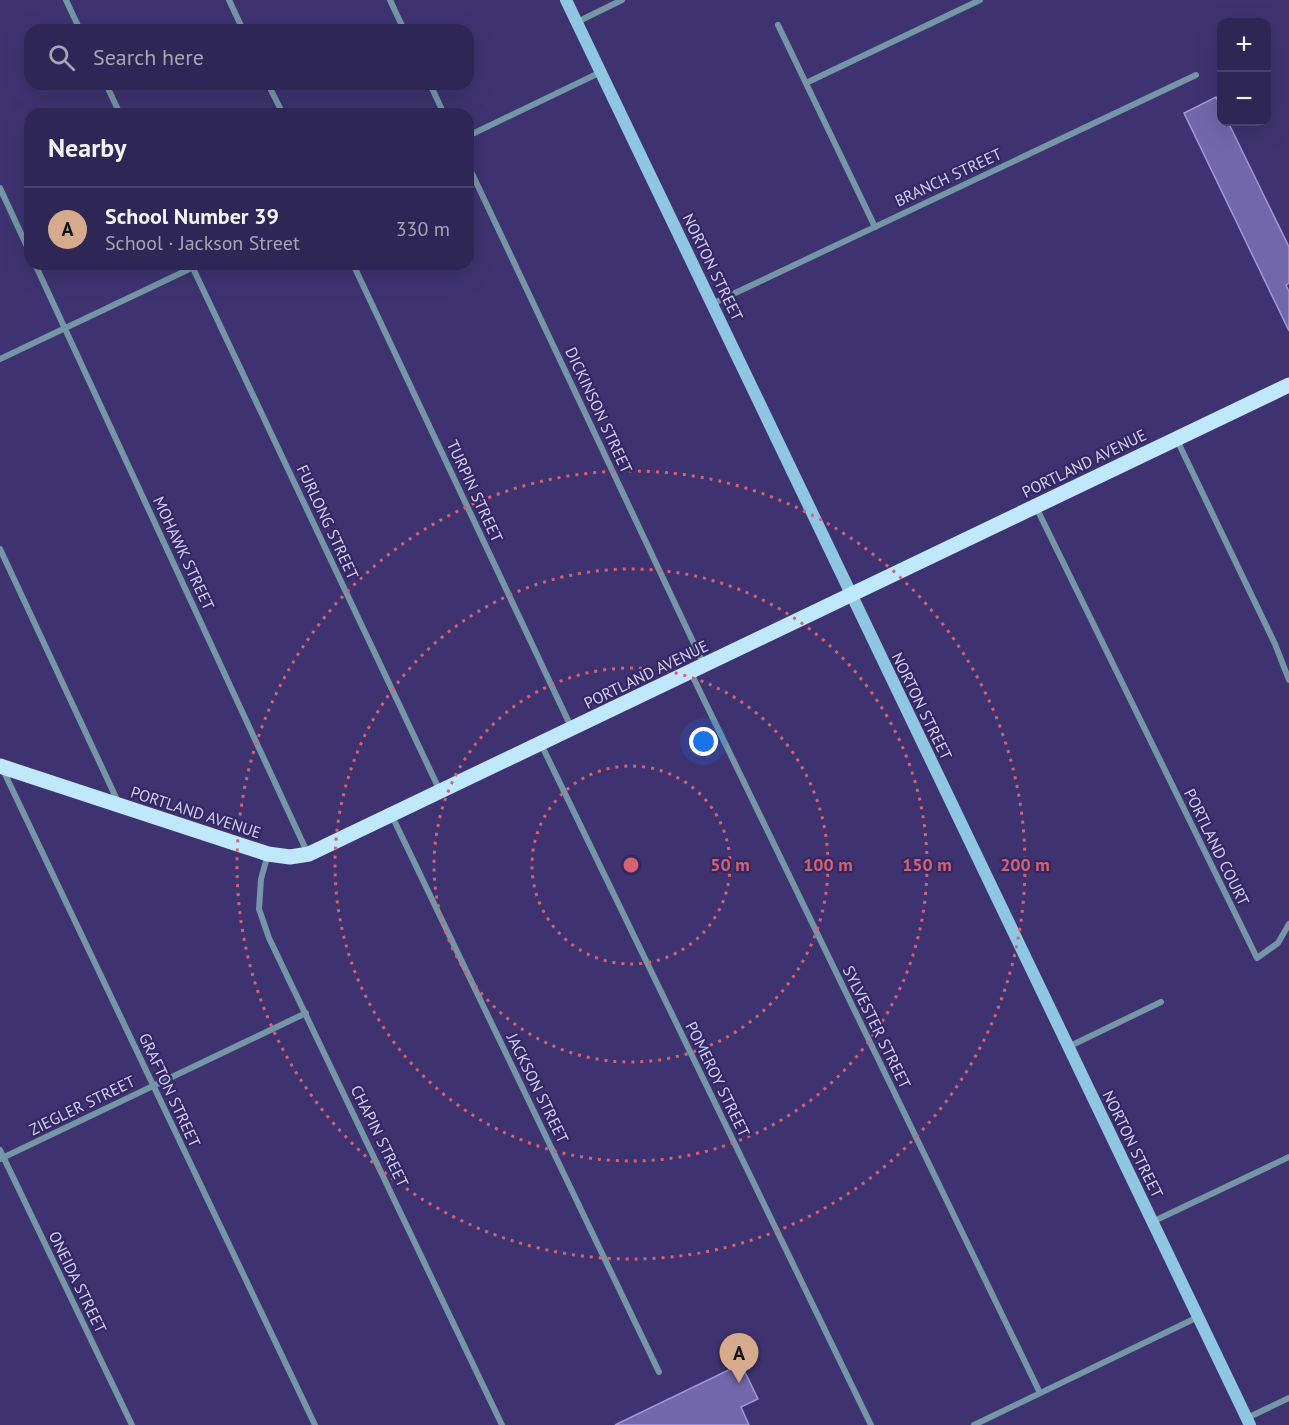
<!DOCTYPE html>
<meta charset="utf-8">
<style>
:root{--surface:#2e2654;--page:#362e5a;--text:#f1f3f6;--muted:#a7a5b8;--line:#49436b;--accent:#d6ab8b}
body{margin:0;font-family:"PT Sans",sans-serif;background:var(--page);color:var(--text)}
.controls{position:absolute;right:18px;top:18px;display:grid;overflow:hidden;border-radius:12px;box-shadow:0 6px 24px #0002}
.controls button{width:54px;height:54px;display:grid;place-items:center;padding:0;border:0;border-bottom:2px solid var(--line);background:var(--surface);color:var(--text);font:30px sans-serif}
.you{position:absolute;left:704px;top:742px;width:21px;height:21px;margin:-15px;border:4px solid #fff;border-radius:50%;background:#1a73e8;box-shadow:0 0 0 9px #1a73e833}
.badge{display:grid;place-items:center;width:39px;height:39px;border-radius:50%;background:var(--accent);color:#111;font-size:20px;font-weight:700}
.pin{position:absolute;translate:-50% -50px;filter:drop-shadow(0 2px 3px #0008)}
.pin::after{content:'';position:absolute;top:32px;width:21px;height:18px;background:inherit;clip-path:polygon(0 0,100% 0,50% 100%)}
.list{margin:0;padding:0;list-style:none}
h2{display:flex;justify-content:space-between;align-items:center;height:78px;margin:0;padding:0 24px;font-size:26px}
h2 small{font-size:20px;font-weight:400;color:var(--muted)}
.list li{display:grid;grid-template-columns:39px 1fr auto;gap:18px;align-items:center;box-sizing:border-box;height:84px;padding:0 24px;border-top:2px solid var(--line)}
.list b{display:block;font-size:22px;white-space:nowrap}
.list p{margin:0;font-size:20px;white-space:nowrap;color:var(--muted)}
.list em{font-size:20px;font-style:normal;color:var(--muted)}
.icon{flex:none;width:33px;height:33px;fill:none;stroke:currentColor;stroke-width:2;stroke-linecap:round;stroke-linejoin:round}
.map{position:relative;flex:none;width:1289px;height:1425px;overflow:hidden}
.search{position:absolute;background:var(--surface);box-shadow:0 6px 24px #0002;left:24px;top:24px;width:450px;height:66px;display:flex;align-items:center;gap:15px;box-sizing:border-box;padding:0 21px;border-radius:18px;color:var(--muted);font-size:22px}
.panel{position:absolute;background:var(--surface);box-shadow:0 6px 24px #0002;left:24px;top:108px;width:450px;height:162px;border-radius:18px}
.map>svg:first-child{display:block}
.building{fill:#7167aa;stroke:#a198de;stroke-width:1.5}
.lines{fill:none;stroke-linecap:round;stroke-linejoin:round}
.street{stroke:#7496a7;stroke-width:6}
.secondary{stroke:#8fc7e2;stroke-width:12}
.primary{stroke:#bfe8fd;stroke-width:15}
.ring{fill:none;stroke:#d5626f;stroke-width:3;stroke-dasharray:3 6}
.labels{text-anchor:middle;stroke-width:4.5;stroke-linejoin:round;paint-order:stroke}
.street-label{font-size:16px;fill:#d2cff4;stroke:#342864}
.centre{fill:#d5626f;stroke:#342864;stroke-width:3}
.ring-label{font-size:18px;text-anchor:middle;font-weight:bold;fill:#d5626f;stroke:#342864;stroke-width:4.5;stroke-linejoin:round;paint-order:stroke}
</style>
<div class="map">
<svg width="1289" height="1425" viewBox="0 0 1289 1425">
<rect width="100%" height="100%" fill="#3e3370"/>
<!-- building -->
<g class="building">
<polygon points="1216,97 1221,107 1221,122 1228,122 1289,247 1289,283 1286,285 1289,292 1289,331 1184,113"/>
<polygon points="741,1364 758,1399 741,1407 749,1425 615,1425"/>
</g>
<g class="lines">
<!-- street -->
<g class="street">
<polyline points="66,0 80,30"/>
<polyline points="229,0 243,30"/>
<polyline points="390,0 404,30"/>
<polyline points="577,22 622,0"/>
<polyline points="778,25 875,227"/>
<polyline points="806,83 980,0"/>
<polyline points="106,84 120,114"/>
<polyline points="268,84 283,114"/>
<polyline points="430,84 444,114"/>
<polyline points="468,136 601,72"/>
<polyline points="468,165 704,665"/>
<polyline points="0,188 30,253"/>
<polyline points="35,264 308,854"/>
<polyline points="191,264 440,791"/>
<polyline points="353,264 572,729"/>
<polyline points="712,304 1196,75"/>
<polyline points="0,359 200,264"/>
<polyline points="1177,440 1275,644 1289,680"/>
<polyline points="1036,507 1257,958 1278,943 1289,924"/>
<polyline points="0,549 119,804"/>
<polyline points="691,673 1040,1393"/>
<polyline points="541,744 871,1425"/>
<polyline points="3,770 315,1425"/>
<polyline points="392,816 659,1372"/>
<polyline points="268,854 261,879 259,909 269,938 502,1425"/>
<polyline points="1068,1047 1161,1002"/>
<polyline points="0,1150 132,1425"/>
<polyline points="0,1159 306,1013"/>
<polyline points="1152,1222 1289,1157"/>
<polyline points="1247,1418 1289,1398"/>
<polyline points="974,1425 1198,1317"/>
</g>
<!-- secondary -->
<polyline class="secondary" points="566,0 1250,1425"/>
<!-- primary -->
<polyline class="primary" points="0,766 268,854 290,857 309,854 1289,385"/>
</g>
<!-- distance rings -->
<g class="ring">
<circle cx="631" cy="865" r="99"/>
<circle cx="631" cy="865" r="197"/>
<circle cx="631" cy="865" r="296"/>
<circle cx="631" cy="865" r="394"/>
</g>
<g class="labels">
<!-- street labels -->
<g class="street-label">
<text transform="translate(948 177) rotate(-25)" y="6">BRANCH STREET</text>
<text transform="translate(713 267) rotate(64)" y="6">NORTON STREET</text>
<text transform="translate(599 410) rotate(65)" y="6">DICKINSON STREET</text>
<text transform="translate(1084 463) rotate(-26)" y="6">PORTLAND AVENUE</text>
<text transform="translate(475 491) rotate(65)" y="6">TURPIN STREET</text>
<text transform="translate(328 522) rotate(65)" y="6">FURLONG STREET</text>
<text transform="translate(184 553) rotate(65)" y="6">MOHAWK STREET</text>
<text transform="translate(646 674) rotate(-26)" y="6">PORTLAND AVENUE</text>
<text transform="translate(922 706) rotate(64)" y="6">NORTON STREET</text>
<text transform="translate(196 812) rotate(18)" y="6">PORTLAND AVENUE</text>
<text transform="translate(1217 847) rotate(64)" y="6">PORTLAND COURT</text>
<text transform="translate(877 1027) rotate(64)" y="6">SYLVESTER STREET</text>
<text transform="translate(718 1079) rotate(64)" y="6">POMEROY STREET</text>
<text transform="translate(538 1088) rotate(64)" y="6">JACKSON STREET</text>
<text transform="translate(170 1090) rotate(65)" y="6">GRAFTON STREET</text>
<text transform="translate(82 1105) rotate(-26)" y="6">ZIEGLER STREET</text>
<text transform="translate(380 1136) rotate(64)" y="6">CHAPIN STREET</text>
<text transform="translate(1133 1144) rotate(64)" y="6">NORTON STREET</text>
<text transform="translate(78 1282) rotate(64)" y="6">ONEIDA STREET</text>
</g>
</g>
<circle cx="631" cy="865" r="9" class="centre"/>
<g class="ring-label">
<text x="730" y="871">50 m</text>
<text x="828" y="871">100 m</text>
<text x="927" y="871">150 m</text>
<text x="1025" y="871">200 m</text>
</g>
</svg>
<div class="controls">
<button>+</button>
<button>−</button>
</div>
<div class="you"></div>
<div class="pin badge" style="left:739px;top:1383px">A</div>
<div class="search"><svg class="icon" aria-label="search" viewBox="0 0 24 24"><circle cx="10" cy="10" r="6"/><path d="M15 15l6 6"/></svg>Search here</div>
<section class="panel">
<h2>Nearby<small></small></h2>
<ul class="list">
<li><span class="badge">A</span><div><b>School Number 39</b><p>School · Jackson Street</p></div><em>330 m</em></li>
</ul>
</section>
</div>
